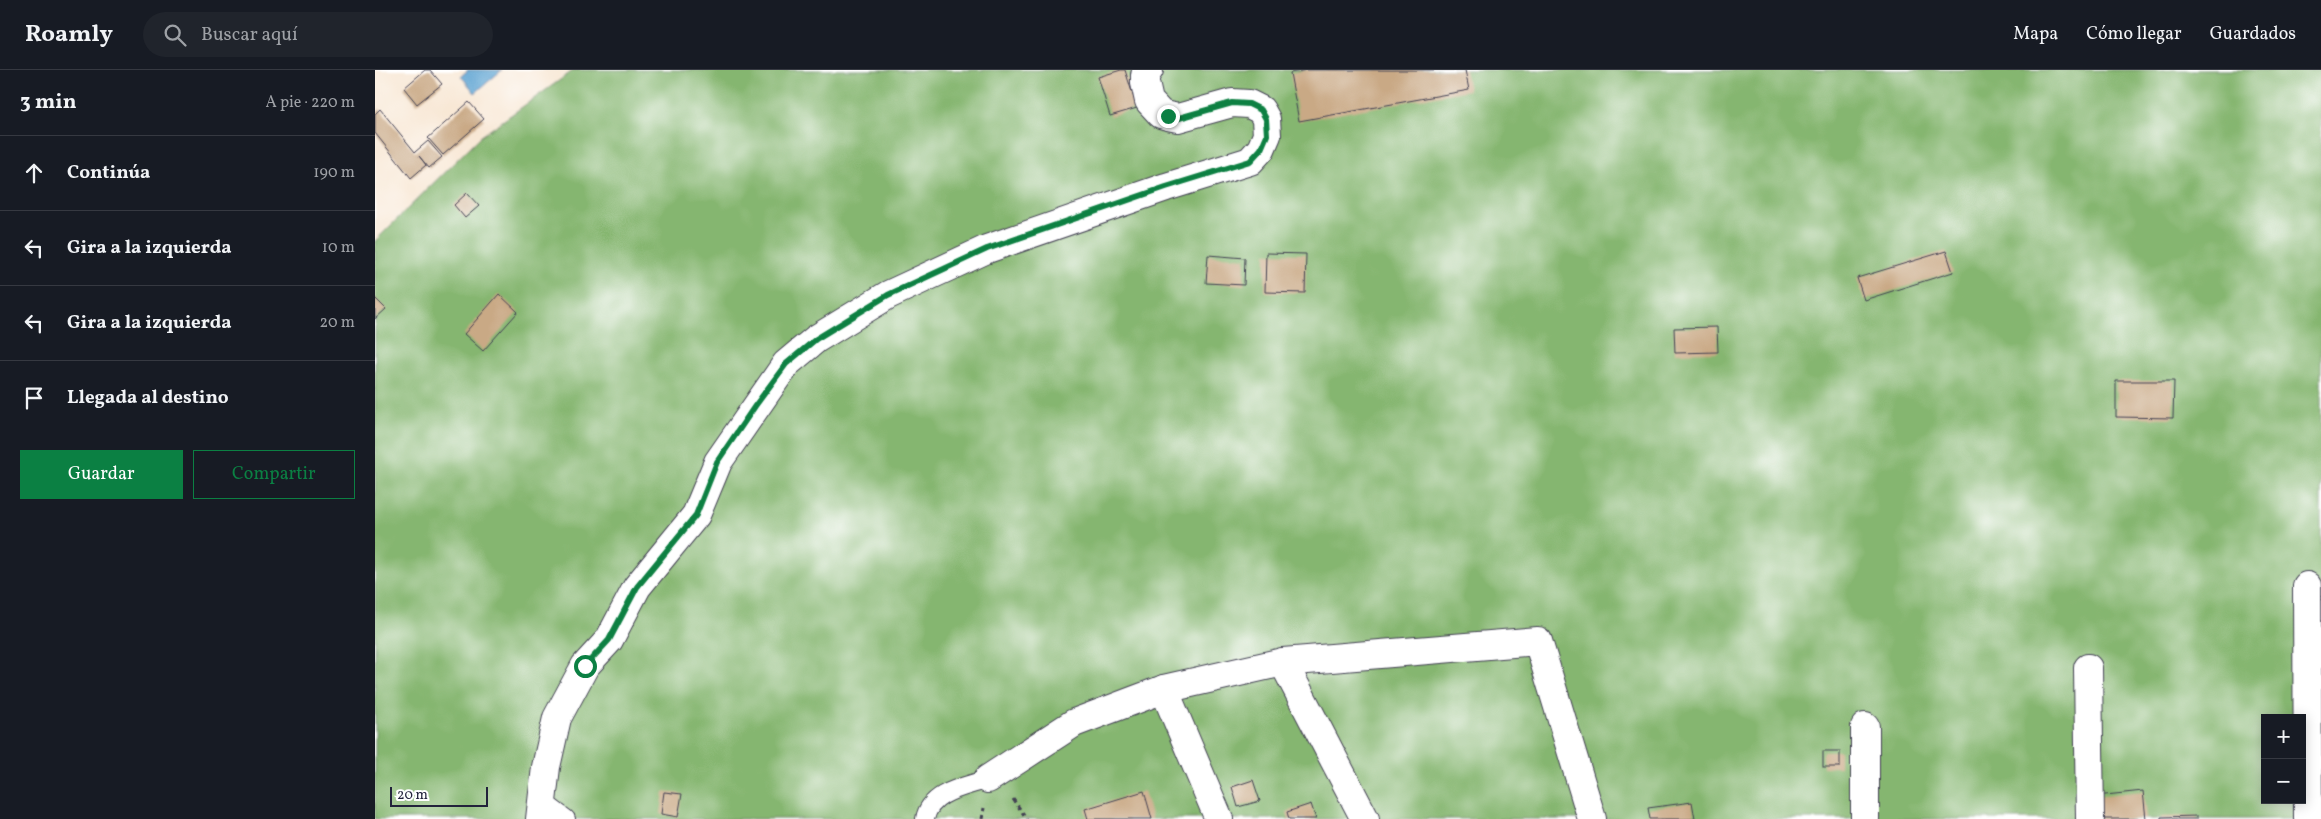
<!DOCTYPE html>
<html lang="es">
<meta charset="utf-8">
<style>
:root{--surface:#171b24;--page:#20242c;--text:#f1f3f6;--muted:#9ea1a6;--line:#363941;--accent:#0b8043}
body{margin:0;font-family:Vollkorn,serif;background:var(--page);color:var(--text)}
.controls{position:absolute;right:15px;bottom:15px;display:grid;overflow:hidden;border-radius:0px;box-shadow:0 2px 12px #0003}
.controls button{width:45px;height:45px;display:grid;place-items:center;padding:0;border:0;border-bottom:1px solid var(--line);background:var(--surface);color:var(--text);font:25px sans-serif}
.scale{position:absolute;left:15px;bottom:12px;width:98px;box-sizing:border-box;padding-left:5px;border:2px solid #22223b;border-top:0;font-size:14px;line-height:18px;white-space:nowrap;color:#22223b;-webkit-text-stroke:4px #fff;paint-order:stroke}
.stop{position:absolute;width:15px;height:15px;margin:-11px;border:4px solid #0b8043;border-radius:50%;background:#fff}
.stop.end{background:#0b8043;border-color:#fff;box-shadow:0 1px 5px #0008}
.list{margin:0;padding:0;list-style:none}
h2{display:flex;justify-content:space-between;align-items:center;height:65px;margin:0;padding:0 20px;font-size:21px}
h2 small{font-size:16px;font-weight:400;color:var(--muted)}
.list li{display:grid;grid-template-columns:32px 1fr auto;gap:15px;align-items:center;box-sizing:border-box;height:75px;padding:0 20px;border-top:1px solid var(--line)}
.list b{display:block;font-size:19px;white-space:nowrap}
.list em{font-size:16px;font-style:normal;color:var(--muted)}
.actions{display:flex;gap:10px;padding:15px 20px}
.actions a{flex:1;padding:11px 0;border:1px solid var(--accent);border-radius:0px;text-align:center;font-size:18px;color:var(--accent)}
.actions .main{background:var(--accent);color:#fff}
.icon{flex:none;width:28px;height:28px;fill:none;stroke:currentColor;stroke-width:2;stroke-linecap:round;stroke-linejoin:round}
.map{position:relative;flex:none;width:1946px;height:749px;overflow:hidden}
header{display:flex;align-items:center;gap:30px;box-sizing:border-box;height:70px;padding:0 25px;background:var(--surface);border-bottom:1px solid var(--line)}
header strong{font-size:24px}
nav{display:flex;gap:28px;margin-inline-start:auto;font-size:18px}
.search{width:350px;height:45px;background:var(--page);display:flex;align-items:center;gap:12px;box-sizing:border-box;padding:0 18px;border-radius:28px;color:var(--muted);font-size:19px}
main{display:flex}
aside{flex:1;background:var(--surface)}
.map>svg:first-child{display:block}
.forest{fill:#85b66f;stroke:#546c55;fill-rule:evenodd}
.water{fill:#5aa1d0;stroke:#3e6286}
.building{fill:#c9a985}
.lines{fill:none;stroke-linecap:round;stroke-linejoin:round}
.service-casing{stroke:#424052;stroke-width:20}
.minor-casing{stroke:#424052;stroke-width:30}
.path{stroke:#424052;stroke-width:3;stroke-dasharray:4 4;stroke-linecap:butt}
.service{stroke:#fff;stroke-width:18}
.minor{stroke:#fff;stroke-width:28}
.route{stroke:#0b8043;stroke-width:6}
</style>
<header>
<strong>Roamly</strong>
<div class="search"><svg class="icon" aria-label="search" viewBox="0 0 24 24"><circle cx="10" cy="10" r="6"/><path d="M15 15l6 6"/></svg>Buscar aquí</div>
<nav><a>Mapa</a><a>Cómo llegar</a><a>Guardados</a></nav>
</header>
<main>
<aside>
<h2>3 min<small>A pie · 220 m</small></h2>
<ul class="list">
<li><svg class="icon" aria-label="ahead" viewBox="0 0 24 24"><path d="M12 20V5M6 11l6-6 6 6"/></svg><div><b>Continúa</b></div><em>190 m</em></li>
<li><svg class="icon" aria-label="left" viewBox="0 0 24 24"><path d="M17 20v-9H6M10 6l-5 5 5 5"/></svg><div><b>Gira a la izquierda</b></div><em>10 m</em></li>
<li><svg class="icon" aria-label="left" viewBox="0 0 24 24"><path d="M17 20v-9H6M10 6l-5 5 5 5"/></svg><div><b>Gira a la izquierda</b></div><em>20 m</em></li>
<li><svg class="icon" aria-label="arrive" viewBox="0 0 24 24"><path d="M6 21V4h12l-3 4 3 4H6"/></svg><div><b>Llegada al destino</b></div></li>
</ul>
<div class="actions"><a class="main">Guardar</a><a>Compartir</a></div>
</aside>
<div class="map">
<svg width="1946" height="749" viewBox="0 0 1946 749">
<rect width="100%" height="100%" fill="#fff"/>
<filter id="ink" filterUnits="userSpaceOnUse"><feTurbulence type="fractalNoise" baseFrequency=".02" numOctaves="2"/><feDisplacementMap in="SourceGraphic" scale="10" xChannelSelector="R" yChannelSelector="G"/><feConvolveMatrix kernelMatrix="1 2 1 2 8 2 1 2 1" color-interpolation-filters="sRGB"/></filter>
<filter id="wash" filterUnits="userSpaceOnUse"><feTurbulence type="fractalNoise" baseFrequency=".0096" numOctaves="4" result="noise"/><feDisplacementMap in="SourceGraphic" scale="20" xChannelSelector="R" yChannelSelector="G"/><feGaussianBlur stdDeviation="1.12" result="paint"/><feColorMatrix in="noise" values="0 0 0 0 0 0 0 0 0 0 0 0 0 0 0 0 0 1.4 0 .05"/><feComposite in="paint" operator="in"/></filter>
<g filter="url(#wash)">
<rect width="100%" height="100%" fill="#f8e7d4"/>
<!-- forest -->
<path class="forest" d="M 199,0 L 1946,0 L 1946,749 L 0,749 L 0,171 L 105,67 ZM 1890,648 L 1927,648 L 1927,730 L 1890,730 Z"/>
<!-- water -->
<polygon class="water" points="93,0 127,0 100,23 86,6"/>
<g id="blocks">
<!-- building -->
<g class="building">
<polygon points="50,0 55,0 67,14 42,34 29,18"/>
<polygon points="746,0 750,0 762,38 735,46 723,7"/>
<polygon points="932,0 1090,0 1094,20 924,51 915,3"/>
<polygon points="94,32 109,49 68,85 53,68"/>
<polygon points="5,39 40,82 53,71 67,87 54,98 44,86 51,95 36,108 0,63 0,44"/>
<polygon points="92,123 104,136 90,148 79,135"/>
<polygon points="1571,181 1578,202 1489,230 1482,208"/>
<polygon points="891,183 931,184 930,223 890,222"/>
<polygon points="833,185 870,188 869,215 831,213"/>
<polygon points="124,224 143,242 108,281 89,264"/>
<polygon points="0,228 11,239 0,249"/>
<polygon points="1342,257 1343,282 1300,283 1299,258"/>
<polygon points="1741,311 1799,311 1798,348 1741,347"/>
<rect x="1448" y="681" width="17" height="16"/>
<polygon points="878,710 885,731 863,737 857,717"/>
<polygon points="769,721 777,749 713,749 710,739"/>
<polygon points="1768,721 1771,749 1724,749 1721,726"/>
<polygon points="289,722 307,724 303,747 286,744"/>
<polygon points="1317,732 1320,749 1275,749 1273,738"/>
<polygon points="936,734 941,749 914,749 912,742"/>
<polygon points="1822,746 1822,749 1786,749 1786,747"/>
</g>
</g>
</g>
<g filter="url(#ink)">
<use href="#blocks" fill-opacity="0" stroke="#424052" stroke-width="1"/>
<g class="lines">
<!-- service casing -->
<g class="service-casing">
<g id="service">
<polyline points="167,731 191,749"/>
<path d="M 550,749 C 555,721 591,717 613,709"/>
</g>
</g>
<!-- minor casing -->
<g class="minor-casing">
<g id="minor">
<polyline points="1932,516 1933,749"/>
<polyline points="908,592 990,749"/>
<polyline points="1713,598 1715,749"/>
<polyline points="789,619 844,749"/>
<polyline points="1490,657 1490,749"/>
<polyline points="613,709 699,653 789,619 908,592 1163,571 1217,749"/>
<polyline points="165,749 171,697 182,648 210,596 234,570 262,517 321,445 343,392 411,294 441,269 513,225 612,179 791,117 875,91 886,79 892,65 891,49 886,40 874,34 857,33 803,48 793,46 786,44 774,31 770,13 770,5 774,0"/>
</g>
</g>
<!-- path -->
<g class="path">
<polyline points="638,729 652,749"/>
<polyline points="607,749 609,738"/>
</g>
<!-- service -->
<use href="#service" class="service"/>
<!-- minor -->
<use href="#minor" class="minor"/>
</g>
</g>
<g class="lines" filter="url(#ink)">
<!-- route -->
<polyline class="route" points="210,596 234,570 262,517 321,445 342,392 380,336 411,294 441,269 513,225 612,179 791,117 875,91 886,79 892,65 891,49 886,40 874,34 857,33 804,48 793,46"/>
</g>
</svg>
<div class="controls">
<button>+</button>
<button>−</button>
</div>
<div class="scale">20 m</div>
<div class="stop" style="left:210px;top:596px"></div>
<div class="stop end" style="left:793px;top:46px"></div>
</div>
</main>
